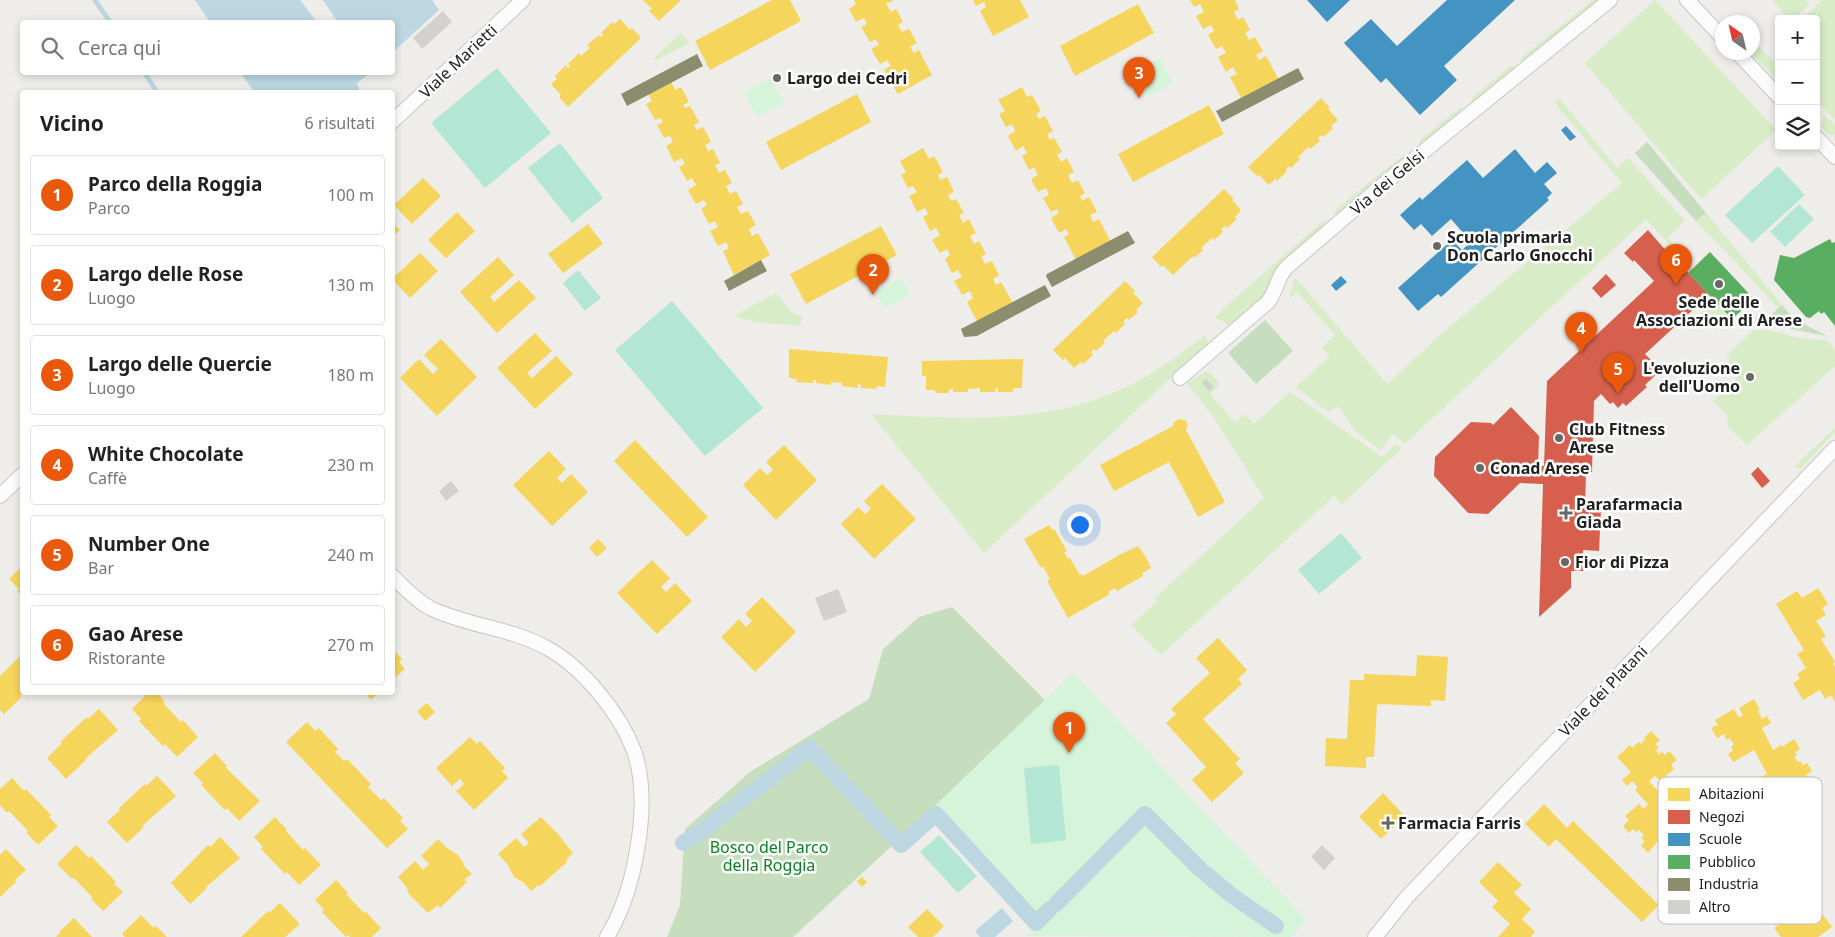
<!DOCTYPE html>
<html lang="it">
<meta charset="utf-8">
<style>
:root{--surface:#fff;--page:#f6f6f6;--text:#222;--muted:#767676;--line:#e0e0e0;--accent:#ea580c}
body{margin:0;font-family:"Noto Sans",sans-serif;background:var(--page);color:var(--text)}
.controls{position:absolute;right:15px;top:15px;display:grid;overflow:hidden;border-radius:5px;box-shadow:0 2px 8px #0003}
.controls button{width:45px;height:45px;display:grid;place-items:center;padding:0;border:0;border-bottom:1px solid var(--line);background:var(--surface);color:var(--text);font:25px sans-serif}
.compass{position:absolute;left:1715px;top:15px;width:45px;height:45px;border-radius:50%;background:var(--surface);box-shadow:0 2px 8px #0003;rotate:326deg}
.you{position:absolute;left:1079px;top:524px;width:18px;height:18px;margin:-12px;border:4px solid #fff;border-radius:50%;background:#1a73e8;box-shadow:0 0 0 8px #1a73e833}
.badge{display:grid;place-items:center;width:32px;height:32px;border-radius:50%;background:var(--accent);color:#fff;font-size:16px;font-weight:700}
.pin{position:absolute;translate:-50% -41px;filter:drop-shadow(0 1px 2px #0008)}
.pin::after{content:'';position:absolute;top:26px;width:18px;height:15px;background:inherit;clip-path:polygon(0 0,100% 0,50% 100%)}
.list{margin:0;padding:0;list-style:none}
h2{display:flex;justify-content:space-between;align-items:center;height:65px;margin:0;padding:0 20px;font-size:21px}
h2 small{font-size:16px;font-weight:400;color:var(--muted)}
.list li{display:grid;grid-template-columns:32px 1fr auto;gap:15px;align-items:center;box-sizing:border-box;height:80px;margin:0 10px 10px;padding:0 10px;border:1px solid var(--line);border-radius:5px}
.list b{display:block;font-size:19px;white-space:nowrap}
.list p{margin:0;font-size:16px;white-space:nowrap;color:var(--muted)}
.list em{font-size:16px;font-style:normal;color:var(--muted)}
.icon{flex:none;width:28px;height:28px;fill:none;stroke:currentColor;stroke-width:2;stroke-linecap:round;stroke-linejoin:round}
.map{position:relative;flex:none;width:1835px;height:937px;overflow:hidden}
.search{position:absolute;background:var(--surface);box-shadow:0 2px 8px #0003;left:20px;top:20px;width:375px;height:55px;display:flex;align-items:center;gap:12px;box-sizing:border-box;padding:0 18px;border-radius:5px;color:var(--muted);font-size:19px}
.panel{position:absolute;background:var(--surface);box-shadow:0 2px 8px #0003;left:20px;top:90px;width:375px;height:605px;border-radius:5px}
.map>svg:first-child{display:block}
.grass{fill:#d7ecc7}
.forest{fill:#c6ddbe}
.park{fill:#d6f4da}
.pitch{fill:#b3e6d5}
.water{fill:#bcd7e2}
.homes{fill:#f6d55c}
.shops{fill:#d6604d}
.schools{fill:#4393c3}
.public{fill:#5aae61}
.industry{fill:#8c8c6e}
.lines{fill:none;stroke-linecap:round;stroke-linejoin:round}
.stream{stroke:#bcd7e2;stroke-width:5}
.canal{stroke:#bcd7e2;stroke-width:16}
.building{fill:#d2d1ce}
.street-casing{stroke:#c7c6c5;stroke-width:16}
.street{stroke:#fcfcfc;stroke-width:14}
.poi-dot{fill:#686866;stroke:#fff;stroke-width:2}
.labels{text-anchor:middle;stroke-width:5;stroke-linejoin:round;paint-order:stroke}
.street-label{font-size:16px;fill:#202020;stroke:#fff}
.poi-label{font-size:16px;font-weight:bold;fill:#202020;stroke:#fff;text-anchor:start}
.park-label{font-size:16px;fill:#0a821f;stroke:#fff}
.key{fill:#fff;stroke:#bcbcbc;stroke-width:1}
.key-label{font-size:14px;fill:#202020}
</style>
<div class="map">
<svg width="1835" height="937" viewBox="0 0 1835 937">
<rect width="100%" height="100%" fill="#eeede9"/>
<!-- grass -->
<g class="grass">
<polygon points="1593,0 1599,0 1521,63 1520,62 1521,58"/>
<polygon points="1655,0 1776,130 1701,199 1585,63"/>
<polygon points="1772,0 1806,0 1809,5 1793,19 1789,19"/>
<polygon points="1822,0 1835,0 1835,120 1816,100 1816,19 1802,19"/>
<polygon points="681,33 689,43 655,61 654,58"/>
<polygon points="1758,46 1779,67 1777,79 1751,53"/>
<polygon points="1512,65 1514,68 1472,103 1471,102 1472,98"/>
<polygon points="1559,98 1617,168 1628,158 1685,221 1667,238 1681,252 1679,254 1646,219 1405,444 1393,434 1381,450 1356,432 1338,406 1328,412 1296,387 1330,356 1322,347 1335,335 1297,292 1289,299 1295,277 1387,384 1441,334 1622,183 1554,102"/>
<polygon points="1461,107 1462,110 1420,145 1419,145 1420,140"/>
<polygon points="1824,114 1835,126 1835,135 1829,135 1821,127"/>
<polygon points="1405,154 1408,156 1404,159 1337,214 1335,213 1336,209"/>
<polygon points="1706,213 1782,305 1778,308 1714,239 1711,237 1696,221"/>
<polygon points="1323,221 1325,221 1326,223 1275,269 1264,295 1258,302 1229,326 1223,321 1214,318 1225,307"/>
<polygon points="776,293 792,313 802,316 800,326 754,322 734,316"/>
<polygon points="1709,295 1732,319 1700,317"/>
<polygon points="1754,330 1768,330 1799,338 1828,341 1835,350 1835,366 1747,445 1728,427 1727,415 1713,401 1736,380 1737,372 1729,365 1729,358 1727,355"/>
<path d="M 1205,335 L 1208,343 L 984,553 L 871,414 C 949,418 1034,425 1108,395 C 1144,381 1176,358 1205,335 Z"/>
<polygon points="1205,372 1209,372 1220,384 1210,394 1235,423 1245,414 1254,424 1290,392 1382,457 1396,444 1402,448 1341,505 1334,496 1161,655 1131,625 1157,602 1154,599 1264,498 1213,416 1187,383"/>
<polygon points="1835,428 1835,432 1800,469 1798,469 1795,467 1796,465"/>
</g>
<!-- forest -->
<g class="forest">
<polygon points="1647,142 1706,213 1696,221 1635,153"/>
<polygon points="1782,305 1794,319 1827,336 1776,326 1765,320"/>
<polygon points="1265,320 1293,351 1256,384 1228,353"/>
<polygon points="952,607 1045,700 935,806 793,937 667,937 680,905 685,829 750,772 869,699 883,649 919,617"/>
</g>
<!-- park -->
<g class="park">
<polygon points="1160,58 1173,83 1147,97 1134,72"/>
<polygon points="770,78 784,103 757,117 744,92"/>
<polygon points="902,278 910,295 884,308 876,291"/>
<polygon points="1073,673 1306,920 1291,937 1027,936 1045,921 935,806"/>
</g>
<!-- pitch -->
<g class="pitch">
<polygon points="497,68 551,133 485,188 431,123"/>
<polygon points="560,143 603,198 572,223 528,168"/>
<polygon points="1778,166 1805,195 1752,243 1725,215"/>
<polygon points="1799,204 1814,219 1785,247 1770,232"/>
<polygon points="578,270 601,298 585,311 563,283"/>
<polygon points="672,301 763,408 705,456 615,350"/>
<polygon points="1341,533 1362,558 1319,594 1298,570"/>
<polygon points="1059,765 1066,840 1031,844 1024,768"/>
<polygon points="939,835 977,876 958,893 920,852"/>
</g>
<!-- water -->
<g class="water">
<polygon points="195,0 300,0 317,22 210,22"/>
<polygon points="323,0 432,0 439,10 393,52 392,22 338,22"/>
<polygon points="241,73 370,73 357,83 360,92 254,92"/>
<polygon points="1002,908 1013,921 995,937 980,937 975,931"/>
</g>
<!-- homes -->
<g class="homes">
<polygon points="643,0 681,0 659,21 649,11 652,9"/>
<polygon points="772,0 790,0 801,21 710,70 695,41"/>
<polygon points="854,0 894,0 886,4 891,12 896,9 903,22 898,25 902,32 909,29 917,43 910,47 914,53 919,50 932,75 898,94 884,70 891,66 887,60 880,64 871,49 879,45 876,39 870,42 861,27 867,24 864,18 856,22 849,9 856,4"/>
<polygon points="973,0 1020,0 1029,17 993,36 980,11 986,7 984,2 976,6"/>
<polygon points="1190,0 1235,0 1239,9 1234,12 1238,20 1243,17 1250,30 1245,33 1249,40 1255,37 1263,51 1256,55 1259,60 1266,56 1279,80 1242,100 1230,77 1237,74 1233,67 1226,72 1218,57 1226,53 1222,46 1216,49 1208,35 1214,31 1211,25 1203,29 1196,16 1204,12 1200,4 1194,7"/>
<polygon points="1138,4 1154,33 1075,76 1060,46"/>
<polygon points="620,19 630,30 632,28 641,38 568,107 559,97 561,95 551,84 557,79 555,76 566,65 568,68 570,66 568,64 579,53 581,56 590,48 587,45 599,35 601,37 603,35 601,33 612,22 614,24"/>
<polygon points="671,81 675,90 681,87 689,102 683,105 685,108 690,106 699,122 694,125 697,130 703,127 711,142 705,145 708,151 713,149 720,163 715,165 719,173 725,170 732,183 726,186 730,194 736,191 743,204 737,207 741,214 748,211 756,225 749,229 752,236 758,233 770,255 734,275 723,251 729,248 726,242 718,246 710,231 718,227 715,221 709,224 701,209 707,205 704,200 696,204 688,190 696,185 692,178 687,181 679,167 685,164 682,158 674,162 666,146 673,142 670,136 664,138 657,125 663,122 660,118 655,120 646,104 652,101 647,93"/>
<polygon points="1022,87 1027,97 1032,95 1041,111 1036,114 1039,119 1045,116 1053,131 1047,134 1050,140 1054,138 1062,152 1057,154 1061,162 1067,158 1074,172 1068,175 1072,183 1078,180 1085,193 1080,196 1082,201 1089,197 1097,212 1090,215 1093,222 1099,219 1112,244 1077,262 1064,237 1069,234 1066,229 1059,233 1051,218 1059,213 1057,209 1051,212 1043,198 1049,195 1046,188 1038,192 1031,179 1038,175 1034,167 1029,170 1022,156 1027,153 1023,146 1016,151 1008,136 1015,131 1012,124 1006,127 999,114 1005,111 998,100"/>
<polygon points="857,94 871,122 781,170 766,142"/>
<polygon points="1321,98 1330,108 1328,109 1338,120 1331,126 1333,128 1324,137 1322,135 1318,138 1320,141 1310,149 1308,147 1298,157 1300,159 1291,168 1289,166 1286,169 1287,171 1277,181 1276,178 1269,185 1259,175 1257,176 1248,167"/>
<polygon points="1209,105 1224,134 1133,182 1118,154"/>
<polygon points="923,148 929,159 934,156 943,172 938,175 940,180 947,177 954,192 948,195 951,201 956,199 964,213 959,215 963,223 969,219 976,233 970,236 974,244 979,241 986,254 981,257 985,264 992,261 999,275 993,279 996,285 1001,282 1014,305 979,325 967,302 973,298 970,291 962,295 954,281 962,277 958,270 952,273 945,259 950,255 947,249 940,253 932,240 940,235 936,228 930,231 923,217 928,214 925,208 917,212 909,196 917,192 913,186 908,188 901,175 906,172 900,161"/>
<polygon points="423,178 441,196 412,224 394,205"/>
<polygon points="1224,189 1234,199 1232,200 1241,210 1235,217 1237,219 1227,228 1225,226 1221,229 1223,232 1214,240 1212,238 1201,248 1203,250 1194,258 1193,256 1173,275 1163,265 1161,267 1152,257"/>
<polygon points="457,212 475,231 446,258 428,240"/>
<polygon points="392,222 400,230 392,237"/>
<polygon points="588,224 603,244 563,273 548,254"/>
<polygon points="881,226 897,255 806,304 790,274"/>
<polygon points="420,253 438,271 410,298 392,279"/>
<polygon points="498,257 514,275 490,297 494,302 519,280 536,298 497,333 460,292"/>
<polygon points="1125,281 1135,291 1133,293 1143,303 1136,310 1138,312 1129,320 1127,318 1123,322 1125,324 1116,333 1114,331 1103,341 1105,343 1096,351 1094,349 1091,352 1093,355 1083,364 1081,362 1074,368 1065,358 1063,360 1053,350"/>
<polygon points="535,333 552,351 527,373 532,378 556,356 573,374 535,409 497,368"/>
<polygon points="441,339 477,377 437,416 400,378 419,359 433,374 438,369 424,355"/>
<polygon points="789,349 888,357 885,387 877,386 876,389 861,388 861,385 858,384 858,388 842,386 842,383 831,382 831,385 816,383 816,380 813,380 813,383 796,382 797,379 789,378"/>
<polygon points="1023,359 1022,388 1013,388 1013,392 998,392 998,388 995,388 995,392 980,392 980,388 968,389 968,392 953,392 953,389 949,389 949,393 935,393 935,390 926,390 926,376 922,376 922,361"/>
<polygon points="1179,419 1185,420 1188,425 1186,430 1225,502 1198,517 1169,462 1114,491 1100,465 1173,426 1174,422"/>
<polygon points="635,440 708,517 687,537 614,461"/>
<polygon points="784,445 817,480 776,520 743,485 760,468 767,475 773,470 766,462"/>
<polygon points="549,451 566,469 557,478 562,483 571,474 588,492 552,526 513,485"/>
<polygon points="882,484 916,519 874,559 841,524 858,507 865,514 871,509 864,501"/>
<polygon points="1049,525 1052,530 1054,529 1067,551 1064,552 1068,559 1070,558 1080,575 1082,574 1083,576 1121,554 1138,546 1146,557 1151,568 1142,573 1143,576 1117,591 1115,588 1108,592 1110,594 1068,618 1047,581 1050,579 1043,566 1041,568 1024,539"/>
<polygon points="598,539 607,548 597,557 589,548"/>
<polygon points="652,560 670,578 661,587 666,592 675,583 692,601 657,634 617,593"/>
<polygon points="22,566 22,597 17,591 19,589 9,579"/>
<polygon points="1818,588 1828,604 1822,608 1826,615 1816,621 1826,636 1821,639 1835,662 1833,664 1835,667 1835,702 1831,695 1825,699 1820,690 1803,700 1793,683 1800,679 1797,674 1806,668 1797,654 1804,650 1776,604 1797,591 1802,598"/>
<polygon points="762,597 796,632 755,672 721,637 739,619 746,627 752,621 745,614"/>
<polygon points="1218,638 1247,670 1238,679 1242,684 1203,719 1240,759 1235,763 1244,773 1212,802 1192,780 1206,767 1166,723 1176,714 1171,709 1210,673 1196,658"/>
<polygon points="392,648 402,659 399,662 405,669 392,680"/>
<polygon points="22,654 22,692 24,692 20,696 21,698 4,714 0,710 0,676"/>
<polygon points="1417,655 1448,657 1445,701 1431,700 1431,706 1377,704 1374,757 1366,757 1366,768 1325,766 1326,738 1347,739 1350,680 1364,680 1364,674 1416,676"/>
<polygon points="149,692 157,692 165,702 163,703 181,722 183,720 198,737 177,757 165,744 163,746 139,721 141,719 132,709"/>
<polygon points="364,692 379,692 371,700"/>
<polygon points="1754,699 1760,710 1758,711 1762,719 1767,716 1771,723 1762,728 1773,750 1781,745 1782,747 1794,739 1800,749 1795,752 1797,755 1794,757 1798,762 1800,761 1803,765 1807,763 1812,771 1806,775 1809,779 1792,789 1788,782 1782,786 1791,801 1790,805 1794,813 1799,810 1803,817 1794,822 1803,840 1788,849 1786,845 1778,850 1776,847 1765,856 1760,848 1765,844 1763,840 1766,837 1762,831 1759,832 1756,827 1752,830 1749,825 1757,821 1754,817 1766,810 1769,816 1779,810 1763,782 1760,784 1757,779 1767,774 1754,750 1733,762 1728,754 1733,751 1731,746 1734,745 1730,738 1726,740 1724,734 1717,738 1711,728 1718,725 1715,720 1734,709 1739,718 1743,715 1739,708"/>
<polygon points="427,703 435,712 425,721 417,711"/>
<polygon points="99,709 118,730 85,759 86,760 66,779 47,758 62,743 60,742 87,717 88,719"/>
<polygon points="307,722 315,731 319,728 338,749 335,752 344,761 347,759 371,784 368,787 381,800 384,798 403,818 400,821 408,829 387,848 286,742"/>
<polygon points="1651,731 1660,740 1655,744 1659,748 1656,750 1659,754 1662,752 1665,755 1669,751 1677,760 1671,765 1674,769 1660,781 1655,776 1649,781 1662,796 1660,798 1667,805 1671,801 1676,806 1668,813 1684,831 1690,826 1693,828 1697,824 1697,821 1703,815 1711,824 1707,828 1710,832 1708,834 1711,838 1714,836 1718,840 1721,837 1727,844 1722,849 1726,853 1712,864 1708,859 1700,866 1706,873 1696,881 1684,865 1679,869 1674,864 1682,857 1666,839 1659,845 1657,842 1648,853 1641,845 1645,842 1641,838 1644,835 1639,830 1636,832 1633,829 1629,833 1623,826 1629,820 1625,816 1639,804 1644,809 1648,804 1635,790 1638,787 1632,781 1627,786 1622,780 1631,772 1617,757 1630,745 1632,748 1639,742 1641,744 1645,739 1644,738"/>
<polygon points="470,737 477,744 480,741 491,753 505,768 502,771 508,778 474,810 456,791 464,784 460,779 452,786 436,768"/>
<polygon points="215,753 227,766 225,767 260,801 239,821 227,808 225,810 201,785 203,783 193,773"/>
<polygon points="157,776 176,796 142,826 144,827 127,843 107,822 120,810 118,809 145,784 146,786"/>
<polygon points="12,778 24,791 26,789 51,815 49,817 58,826 38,845 27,833 28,831 9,811 7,813 0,805 0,789"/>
<polygon points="1383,793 1405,816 1381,839 1359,817"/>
<polygon points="1544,804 1567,828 1573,821 1659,905 1642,922 1556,839 1549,847 1525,824"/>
<polygon points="275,817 287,830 286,831 303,850 305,848 321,865 299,885 287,872 285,874 261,849 263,847 254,837"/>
<polygon points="541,817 557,833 573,853 566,860 567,862 540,886 538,885 531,891 523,882 514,877 508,865 498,854 516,838 524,847 529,843 521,834"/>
<polygon points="220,837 240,858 206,887 207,888 190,904 171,883 208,845 210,847"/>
<polygon points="438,839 447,848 458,855 464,864 463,865 472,874 464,880 467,882 440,908 438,905 428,913 409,894 406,886 398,877 415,861 423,870 429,864 421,856"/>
<polygon points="76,845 89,858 91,856 116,882 114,884 123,892 103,911 91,899 93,898 74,878 72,879 57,864"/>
<polygon points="6,849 26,870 15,880 16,882 0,897 0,855"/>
<polygon points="1498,862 1522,885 1514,893 1531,909 1522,919 1535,932 1531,937 1498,937 1510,924 1492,907 1498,901 1479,882"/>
<polygon points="862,877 867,882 862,887 857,881"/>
<polygon points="336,880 348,893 346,894 364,913 365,911 381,928 372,937 350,937 348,935 346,937 322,912 324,910 315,900"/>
<polygon points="1811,899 1832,927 1818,937 1781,937 1774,928"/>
<polygon points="280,903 300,924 285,937 241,937 268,911 269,913"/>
<polygon points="927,909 944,926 933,937 918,937 908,927"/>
<polygon points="141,915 154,928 156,926 167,937 125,937 122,934"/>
<polygon points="74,918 92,937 56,937 60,933 59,932"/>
</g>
<!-- shops -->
<g class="shops">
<polygon points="1648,230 1675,261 1676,260 1709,295 1645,354 1661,370 1645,385 1647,387 1626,406 1623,403 1618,408 1613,402 1610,404 1601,394 1594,401 1592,472 1586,472 1585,507 1601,508 1599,551 1583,550 1583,571 1571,571 1571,588 1539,617 1543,484 1520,483 1488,514 1468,513 1434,476 1435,457 1471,422 1491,423 1493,425 1511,407 1539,436 1538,466 1544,466 1547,381 1654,281 1634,260 1633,262 1624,253"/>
<polygon points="1606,274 1616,285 1601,298 1592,288"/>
<polygon points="1758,467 1770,481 1762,488 1751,474"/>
</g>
<!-- schools -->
<g class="schools">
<polygon points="1307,0 1350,0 1327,22"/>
<polygon points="1447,0 1515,0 1444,66 1457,80 1420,115 1386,78 1381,83 1344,43 1371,19 1397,46"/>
<polygon points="1566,126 1576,137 1570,141 1561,130"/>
<polygon points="1515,149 1535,173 1547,162 1557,173 1544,184 1552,193 1547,198 1549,200 1441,297 1438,294 1418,311 1398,288 1452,240 1462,250 1471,242 1451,219 1432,236 1421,224 1414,230 1400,215 1420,197 1422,200 1467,160 1483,178"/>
<polygon points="1341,276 1347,282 1336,291 1331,285"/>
</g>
<!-- public -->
<g class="public">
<polygon points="1830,239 1832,243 1835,242 1835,326 1824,312 1821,314 1819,311 1810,318 1806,317 1774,280 1780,255 1794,258"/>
<polygon points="1710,252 1754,299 1732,319 1688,273"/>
</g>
<!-- industry -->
<g class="industry">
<polygon points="697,54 703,66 627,106 621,94"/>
<polygon points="1298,68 1304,79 1222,122 1216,111"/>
<polygon points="1128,231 1135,243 1052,287 1046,276 1047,274"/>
<polygon points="761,260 767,271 729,291 724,281"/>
<polygon points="1045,285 1051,296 977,336 964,337 961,329"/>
</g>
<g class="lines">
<!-- stream -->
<g class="stream">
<polyline points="95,0 110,22"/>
<polyline points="144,72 157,92"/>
</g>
<!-- canal -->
<g class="canal">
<polyline points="683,843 695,836 810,748 901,845 936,814 1036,923 1050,909"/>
<polyline points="1206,874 1231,895 1276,926"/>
<polyline points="1056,904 1145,814 1200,869"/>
</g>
</g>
<!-- building -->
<g class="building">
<polygon points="443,11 452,22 422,49 413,38"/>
<polygon points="1206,379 1214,387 1209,391 1202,383"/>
<polygon points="451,481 459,491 446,501 439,491"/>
<polygon points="838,589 847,612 824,621 815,598"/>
<polygon points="1322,845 1335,858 1324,870 1311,857"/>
</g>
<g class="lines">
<!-- street casing -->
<g class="street-casing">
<g id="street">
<polyline points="1687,0 1722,37"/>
<polyline points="1737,52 1779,97"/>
<polyline points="392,122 523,0"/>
<polyline points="1816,137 1835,157"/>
<path d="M 1180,378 L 1268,302 C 1277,291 1277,276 1287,267 L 1386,182 L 1610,0"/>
<polyline points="0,496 22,475"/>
<path d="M 392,576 C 404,587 415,600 430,608 C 467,626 511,628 547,648 C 582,667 620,713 634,751 C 652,803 635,891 607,937"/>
<polyline points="1375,937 1407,897 1835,448"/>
</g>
</g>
<!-- street -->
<use href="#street" class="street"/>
</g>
<!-- markers -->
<g class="poi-dot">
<circle cx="777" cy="78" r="5"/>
<circle cx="1437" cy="246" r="5"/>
<circle cx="1719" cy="284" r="5"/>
<circle cx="1750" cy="377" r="5"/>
<circle cx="1559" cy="438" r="5"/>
<circle cx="1480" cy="468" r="5"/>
<path d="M1563.5 505.5h5v5h5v5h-5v5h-5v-5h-5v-5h5z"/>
<circle cx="1565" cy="562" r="5"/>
<path d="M1385.5 815.5h5v5h5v5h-5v5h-5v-5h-5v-5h5z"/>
</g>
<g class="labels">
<!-- street labels -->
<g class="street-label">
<text transform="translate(458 61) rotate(-43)" y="6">Viale Marietti</text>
<text transform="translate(1387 182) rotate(-40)" y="6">Via dei Gelsi</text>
<text transform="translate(1603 691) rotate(-46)" y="6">Viale dei Platani</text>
</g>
<!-- poi labels -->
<g class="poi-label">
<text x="787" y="84">Largo dei Cedri</text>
<text x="1447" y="243">Scuola primaria<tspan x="1447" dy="18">Don Carlo Gnocchi</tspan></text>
<text x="1719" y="308" text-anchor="middle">Sede delle<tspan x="1719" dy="18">Associazioni di Arese</tspan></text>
<text x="1740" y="374" text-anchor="end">L'evoluzione<tspan x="1740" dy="18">dell'Uomo</tspan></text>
<text x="1569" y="435">Club Fitness<tspan x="1569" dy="18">Arese</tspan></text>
<text x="1490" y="474">Conad Arese</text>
<text x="1576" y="510">Parafarmacia<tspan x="1576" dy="18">Giada</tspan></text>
<text x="1575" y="568">Fior di Pizza</text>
<text x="1398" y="829">Farmacia Farris</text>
</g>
<!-- park labels -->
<g class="park-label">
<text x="769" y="853">Bosco del Parco<tspan x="769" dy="18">della Roggia</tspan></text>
</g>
</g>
<!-- legend -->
<rect x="1658" y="777" width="164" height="147" rx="8" class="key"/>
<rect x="1668" y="788" width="22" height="13" fill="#f6d55c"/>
<rect x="1668" y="810" width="22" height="14" fill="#d6604d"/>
<rect x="1668" y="833" width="22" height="13" fill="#4393c3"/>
<rect x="1668" y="855" width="22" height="14" fill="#5aae61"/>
<rect x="1668" y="878" width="22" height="13" fill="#8c8c6e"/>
<rect x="1668" y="900" width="22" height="14" fill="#d2d1ce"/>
<g class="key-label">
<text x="1699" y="799">Abitazioni</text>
<text x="1699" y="822">Negozi</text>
<text x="1699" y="844">Scuole</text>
<text x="1699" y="867">Pubblico</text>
<text x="1699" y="889">Industria</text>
<text x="1699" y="912">Altro</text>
</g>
</svg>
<div class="controls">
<button>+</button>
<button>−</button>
<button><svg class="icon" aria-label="layers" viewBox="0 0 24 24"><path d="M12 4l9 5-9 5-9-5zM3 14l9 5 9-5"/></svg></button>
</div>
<svg class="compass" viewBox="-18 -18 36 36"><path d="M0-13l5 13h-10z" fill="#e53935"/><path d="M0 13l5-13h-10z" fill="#767676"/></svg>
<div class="you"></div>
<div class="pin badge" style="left:1069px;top:753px">1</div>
<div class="pin badge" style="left:873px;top:295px">2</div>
<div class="pin badge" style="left:1139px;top:98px">3</div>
<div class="pin badge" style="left:1581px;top:353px">4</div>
<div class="pin badge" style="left:1618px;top:394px">5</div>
<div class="pin badge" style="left:1676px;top:285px">6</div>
<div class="search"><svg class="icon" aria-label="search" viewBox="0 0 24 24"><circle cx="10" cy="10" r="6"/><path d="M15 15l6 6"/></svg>Cerca qui</div>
<section class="panel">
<h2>Vicino<small>6 risultati</small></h2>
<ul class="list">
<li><span class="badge">1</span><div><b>Parco della Roggia</b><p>Parco</p></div><em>100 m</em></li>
<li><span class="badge">2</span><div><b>Largo delle Rose</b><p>Luogo</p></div><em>130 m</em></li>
<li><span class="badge">3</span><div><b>Largo delle Quercie</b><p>Luogo</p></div><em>180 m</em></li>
<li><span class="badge">4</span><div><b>White Chocolate</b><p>Caffè</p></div><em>230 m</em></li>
<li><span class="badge">5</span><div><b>Number One</b><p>Bar</p></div><em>240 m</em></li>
<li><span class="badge">6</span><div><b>Gao Arese</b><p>Ristorante</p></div><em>270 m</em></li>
</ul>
</section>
</div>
